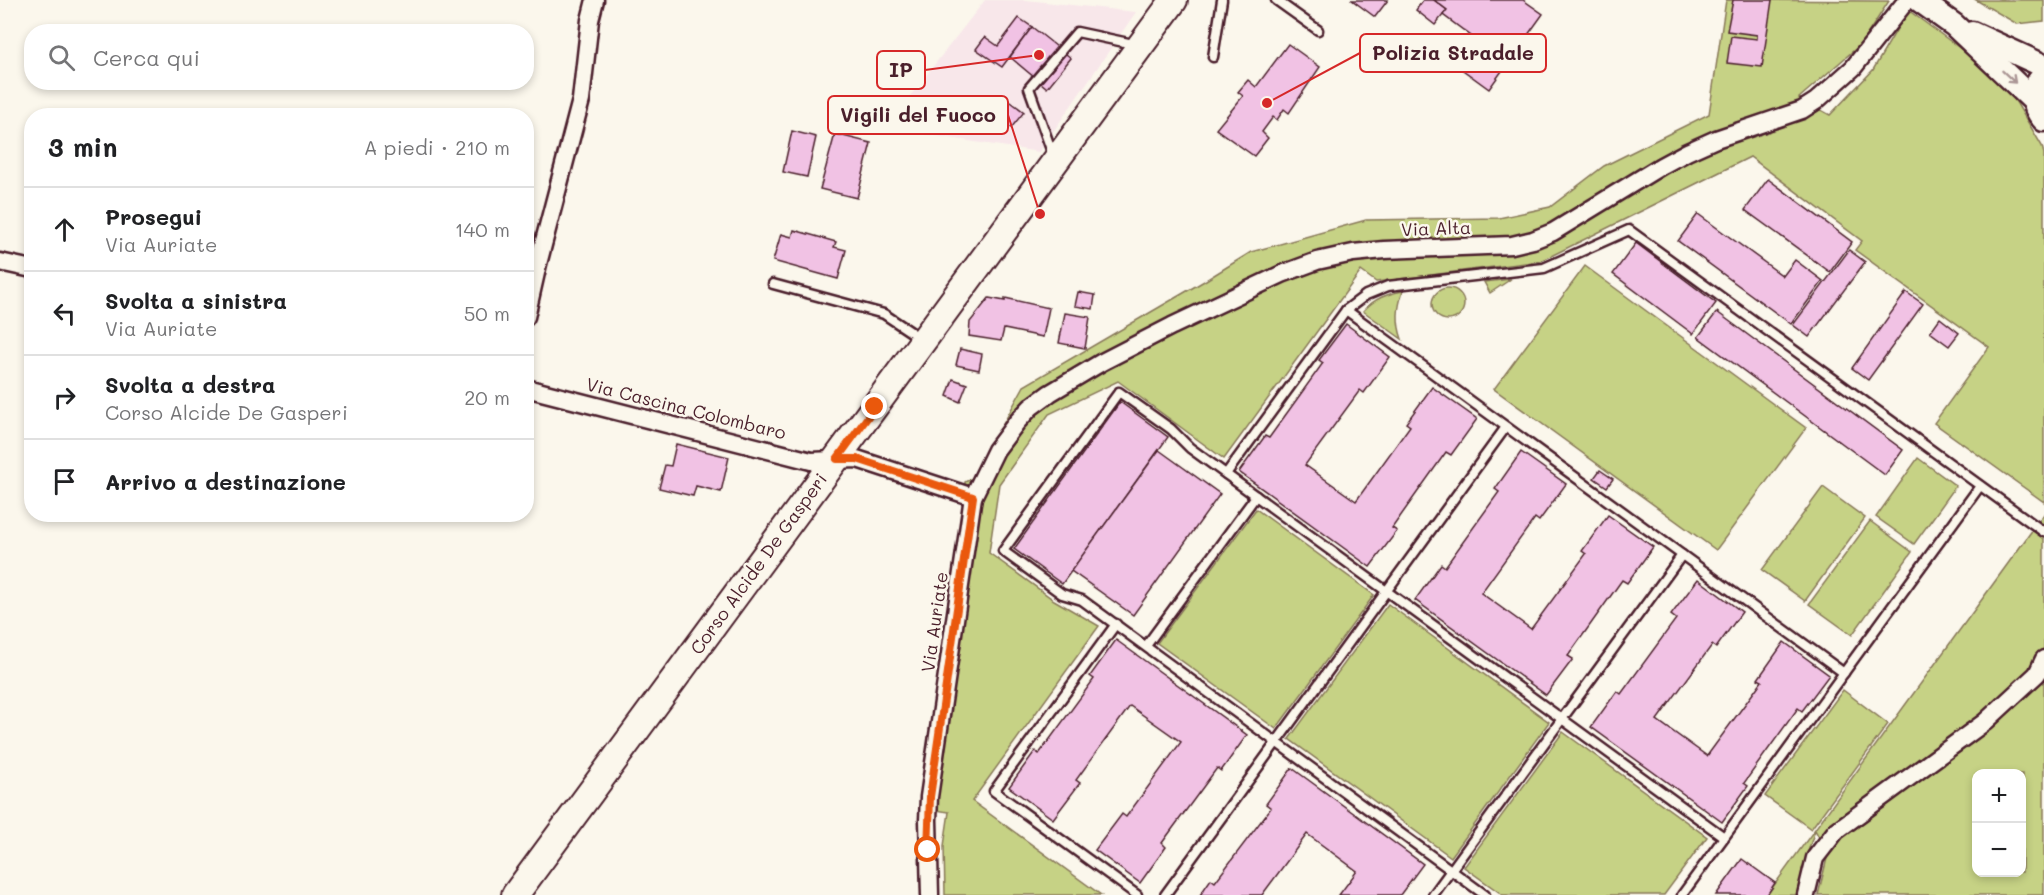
<!DOCTYPE html>
<html lang="it">
<meta charset="utf-8">
<style>
:root{--surface:#fff;--page:#f2f2f2;--text:#202124;--muted:#757577;--line:#e0e0e0}
body{margin:0;font-family:Mali,sans-serif;background:var(--page);color:var(--text)}
.controls{position:absolute;right:18px;bottom:18px;display:grid;overflow:hidden;border-radius:12px;box-shadow:0 3px 9px #0003}
.controls button{width:54px;height:54px;display:grid;place-items:center;padding:0;border:0;border-bottom:2px solid var(--line);background:var(--surface);color:var(--text);font:30px sans-serif}
.stop{position:absolute;width:18px;height:18px;margin:-14px;border:4px solid #ea580c;border-radius:50%;background:#fff}
.stop.end{background:#ea580c;border-color:#fff;box-shadow:0 2px 6px #0008}
.list{margin:0;padding:0;list-style:none}
h2{display:flex;justify-content:space-between;align-items:center;height:78px;margin:0;padding:0 24px;font-size:26px}
h2 small{font-size:20px;font-weight:400;color:var(--muted)}
.list li{display:grid;grid-template-columns:39px 1fr auto;gap:18px;align-items:center;box-sizing:border-box;height:84px;padding:0 24px;border-top:2px solid var(--line)}
.list b{display:block;font-size:22px;white-space:nowrap}
.list p{margin:0;font-size:20px;white-space:nowrap;color:var(--muted)}
.list em{font-size:20px;font-style:normal;color:var(--muted)}
.icon{flex:none;width:33px;height:33px;fill:none;stroke:currentColor;stroke-width:2;stroke-linecap:round;stroke-linejoin:round}
.map{position:relative;flex:none;width:2044px;height:895px;overflow:hidden}
.search{position:absolute;background:var(--surface);box-shadow:0 3px 9px #0003;left:24px;top:24px;width:510px;height:66px;display:flex;align-items:center;gap:15px;box-sizing:border-box;padding:0 21px;border-radius:24px;color:var(--muted);font-size:22px}
.panel{position:absolute;background:var(--surface);box-shadow:0 3px 9px #0003;left:24px;top:108px;width:510px;height:414px;border-radius:24px}
.map>svg:first-child{display:block}
.built{fill:#f8e7ea}
.green{fill:#c6d285;stroke:#887858;stroke-width:1.5;fill-rule:evenodd}
.building{fill:#f1c2e4;stroke:#4a1f2b;stroke-width:1.5}
.lines{fill:none;stroke-linecap:round;stroke-linejoin:round}
.lane-casing{stroke:#4a1f2b;stroke-width:13}
.street-casing{stroke:#4a1f2b;stroke-width:21}
.secondary-casing{stroke:#4a1f2b;stroke-width:27}
.primary-casing{stroke:#4a1f2b;stroke-width:30}
.lane{stroke:#fbf7ec;stroke-width:8}
.street{stroke:#fbf7ec;stroke-width:16}
.secondary{stroke:#fbf7ec;stroke-width:22}
.primary{stroke:#fbf7ec;stroke-width:26}
.oneway{stroke:#ab9695}
.route{stroke:#ea580c;stroke-width:8}
.labels{text-anchor:middle;stroke-width:5;stroke-linejoin:round;paint-order:stroke}
.street-label{font-size:18px;fill:#4a1f2b;stroke:#fbf7ec}
.leader{fill:none;stroke:#d62828;stroke-width:2}
.callout-dot{fill:#d62828;stroke:#fbf7ec;stroke-width:2}
.callout{fill:#fbf7ec;stroke:#d62828;stroke-width:2}
.callout-label{font-size:20px;text-anchor:middle;font-weight:bold;fill:#4a1f2b}
</style>
<div class="map">
<svg width="2044" height="895" viewBox="0 0 2044 895">
<rect width="100%" height="100%" fill="#fbf7ec"/>
<filter id="ink" filterUnits="userSpaceOnUse"><feTurbulence type="fractalNoise" baseFrequency=".0167" numOctaves="2"/><feDisplacementMap in="SourceGraphic" scale="12" xChannelSelector="R" yChannelSelector="G"/><feConvolveMatrix kernelMatrix="1 2 1 2 8 2 1 2 1" color-interpolation-filters="sRGB"/></filter>
<g filter="url(#ink)">
<!-- built -->
<polygon class="built" points="985,0 1026,0 1136,12 1039,152 885,128"/>
<!-- green -->
<g class="green">
<polygon points="1726,0 1889,1 1861,44 1799,98 1830,115 1873,70 1908,10 2003,80 2042,146 2044,154 2044,502 1934,423 1989,347 1855,250 1862,241 1750,157 1541,261 1376,282 1361,271 1224,459 1118,381 1049,414 999,484 989,553 1054,600 1099,626 972,801 1101,895 945,895 944,846 949,812 924,808 963,516 965,482 974,477 1024,386 1206,280 1251,252 1366,220 1499,218 1550,207 1604,166 1709,114"/>
<polygon points="1976,0 2044,0 2044,21 2017,24"/>
<polygon points="1585,266 1806,428 1716,550 1494,389"/>
<polygon points="1511,279 1490,293 1484,282"/>
<circle cx="1448" cy="304" r="16"/>
<path d="M 1403,291 C 1397,308 1396,322 1402,339 L 1363,311 C 1375,298 1387,294 1403,291 Z"/>
<polygon points="1918,458 1956,486 1914,544 1876,517"/>
<polygon points="1823,487 1865,518 1805,601 1762,570"/>
<polygon points="1256,509 1374,595 1276,729 1157,643"/>
<path d="M 2044,514 L 2044,895 L 1818,895 L 1828,854 L 1815,830 L 1802,870 L 1799,895 L 1767,895 ZM 1976,774 L 2022,774 L 2022,872 L 1976,872 Z"/>
<polygon points="1870,521 1912,552 1852,635 1809,604"/>
<polygon points="1388,604 1549,722 1451,857 1289,739"/>
<polygon points="1843,690 1888,724 1811,829 1765,796"/>
<polygon points="1563,732 1707,837 1664,895 1503,895 1464,867"/>
</g>
<!-- building -->
<g class="building">
<polygon points="1352,0 1388,0 1375,17"/>
<polygon points="1423,0 1434,0 1447,10 1435,25 1416,10"/>
<polygon points="1434,0 1523,0 1543,14 1489,89 1452,62 1471,36 1443,15 1447,10"/>
<polygon points="1733,0 1772,0 1762,67 1727,63 1731,36 1757,39 1757,35 1727,31"/>
<polygon points="1019,18 1032,27 1002,67 976,49 985,37 998,46"/>
<polygon points="1032,27 1071,58 1047,88 1010,57"/>
<polygon points="1288,44 1320,67 1289,113 1284,109 1277,120 1273,117 1262,132 1268,138 1254,156 1216,129 1243,96 1238,92 1248,80 1256,87"/>
<polygon points="1007,99 1024,112 1011,128 994,114"/>
<polygon points="792,131 816,137 807,177 783,172"/>
<polygon points="835,134 871,143 857,198 820,189"/>
<polygon points="1768,179 1852,242 1830,272 1745,210"/>
<polygon points="1698,214 1783,276 1795,260 1823,281 1791,324 1678,241"/>
<polygon points="794,230 836,242 834,247 846,250 838,279 773,261 781,234 792,237"/>
<polygon points="1636,243 1716,303 1693,334 1613,274"/>
<polygon points="1849,250 1865,262 1809,337 1793,325"/>
<polygon points="1078,292 1095,295 1093,309 1075,306"/>
<polygon points="1906,292 1923,304 1868,380 1852,368"/>
<polygon points="989,298 1005,301 1005,298 1049,308 1043,337 1004,329 1001,341 969,336 970,322"/>
<polygon points="1717,312 1903,450 1885,475 1698,337"/>
<polygon points="1065,313 1090,317 1085,348 1059,343"/>
<polygon points="1940,318 1959,333 1949,346 1930,332"/>
<polygon points="1346,324 1390,357 1364,393 1360,390 1305,465 1356,501 1410,426 1406,423 1432,387 1477,419 1451,455 1446,452 1392,528 1397,531 1370,567 1239,472 1265,436 1269,438 1323,363 1319,360"/>
<polygon points="960,349 982,354 979,370 956,365"/>
<polygon points="953,379 967,384 960,402 947,396"/>
<polygon points="1120,402 1168,437 1062,584 1014,549"/>
<polygon points="676,444 729,457 721,492 696,486 693,496 659,488 665,465 671,466"/>
<polygon points="1159,450 1220,494 1133,615 1071,571"/>
<polygon points="1521,452 1566,484 1539,521 1535,518 1481,593 1531,629 1586,554 1582,551 1608,515 1653,547 1627,583 1622,580 1568,656 1573,659 1546,695 1415,600 1441,564 1445,567 1499,492 1495,489"/>
<polygon points="1600,470 1613,479 1607,487 1594,478"/>
<polygon points="1698,579 1742,612 1716,648 1712,645 1657,720 1707,756 1762,681 1758,679 1784,642 1829,675 1802,711 1798,708 1744,783 1748,786 1722,822 1591,727 1617,691 1621,694 1676,619 1671,615"/>
<polygon points="1116,640 1247,735 1221,771 1217,768 1162,843 1166,847 1140,883 1095,850 1122,814 1126,817 1181,742 1130,706 1076,780 1080,783 1053,819 1009,787 1035,751 1039,754 1094,679 1090,676"/>
<polygon points="1292,768 1423,864 1400,895 1339,895 1357,871 1307,834 1262,895 1200,895 1211,879 1215,882 1271,808 1266,804"/>
<polygon points="1742,859 1775,883 1767,895 1716,895"/>
</g>
<g class="lines">
<!-- lane casing -->
<g class="lane-casing">
<g id="lane">
<polyline points="1276,0 1318,30"/>
<polyline points="1213,57 1222,0"/>
<polyline points="1053,155 1029,88 1077,32 1138,45"/>
<polyline points="773,284 884,314 920,338"/>
<polyline points="1346,310 1844,673"/>
<polyline points="1226,474 1346,310 1366,295 1388,286 1544,268 1629,230 2044,532"/>
<polyline points="1116,624 994,791 1137,895"/>
<polyline points="1146,646 1256,496"/>
<polyline points="1165,895 1506,427"/>
<polyline points="1433,895 1682,555"/>
<polyline points="1485,895 1082,600 1062,594 1003,551 1119,392 1171,429 1190,448 1724,837"/>
<polyline points="1682,895 1980,486"/>
</g>
</g>
<!-- street casing -->
<g class="street-casing">
<g id="street">
<polyline points="0,262 32,269"/>
<polyline points="526,317 538,264 581,100 590,20 595,0"/>
<polyline points="526,388 811,461 857,459 973,497"/>
<polyline points="930,895 928,820 929,797 973,497 996,450 1017,422 1031,407 1050,393 1102,362 1172,326 1282,274 1317,261 1353,253 1384,250 1512,245 1533,240 1553,232 1661,166 1687,152 1716,139 1802,110 1816,101 1853,68 1907,0"/>
<polyline points="1806,895 1815,858 1836,831 1985,722 2037,674 2044,659"/>
</g>
</g>
<!-- secondary casing -->
<g class="secondary-casing">
<g id="secondary">
<polyline points="1919,0 1954,25 2033,100"/>
<polyline points="1972,33 2044,66"/>
<path d="M 2044,75 C 2030,88 2031,106 2044,120"/>
</g>
</g>
<!-- primary casing -->
<g class="primary-casing">
<polyline id="primary" points="515,895 1174,0"/>
</g>
<!-- lane -->
<use href="#lane" class="lane"/>
<!-- street -->
<use href="#street" class="street"/>
<!-- secondary -->
<use href="#secondary" class="secondary"/>
<!-- primary -->
<use href="#primary" class="primary"/>
</g>
<!-- one-way arrows -->
<defs><path id="oneway-shaft" d="M-6 0H5M1.5-3L5.5 0L1.5 3" fill="none" stroke-width="1.6" stroke-linecap="round" stroke-linejoin="round" transform="scale(1.5)"/></defs>
<use class="oneway" href="#oneway-shaft" transform="translate(2009 77) rotate(43)"/>
</g>
<g class="lines" filter="url(#ink)">
<!-- route -->
<polyline class="route" points="875,407 837,459 857,459 973,497 930,797 928,850"/>
</g>
<g class="labels">
<!-- street labels -->
<g class="street-label">
<text transform="translate(1436 229) rotate(-2)" y="6">Via Alta</text>
<text transform="translate(686 409) rotate(14)" y="6">Via Cascina Colombaro</text>
<text transform="translate(759 564) rotate(-54)" y="6">Corso Alcide De Gasperi</text>
<text transform="translate(935 622) rotate(-82)" y="6">Via Auriate</text>
</g>
</g>
<!-- callouts -->
<path class="leader" d="M1267 103L1360 53M1039 55L925 70M1040 214L1008 115"/>
<g class="callout-dot">
<circle cx="1267" cy="103" r="6"/>
<circle cx="1039" cy="55" r="6"/>
<circle cx="1040" cy="214" r="6"/>
</g>
<g class="callout">
<rect x="1360" y="34" width="186" height="38" rx="6"/>
<rect x="877" y="51" width="48" height="38" rx="6"/>
<rect x="828" y="96" width="180" height="38" rx="6"/>
</g>
<g class="callout-label">
<text x="1453" y="60">Polizia Stradale</text>
<text x="901" y="77">IP</text>
<text x="918" y="122">Vigili del Fuoco</text>
</g>
</svg>
<div class="controls">
<button>+</button>
<button>−</button>
</div>
<div class="stop" style="left:928px;top:850px"></div>
<div class="stop end" style="left:875px;top:407px"></div>
<div class="search"><svg class="icon" aria-label="search" viewBox="0 0 24 24"><circle cx="10" cy="10" r="6"/><path d="M15 15l6 6"/></svg>Cerca qui</div>
<section class="panel">
<h2>3 min<small>A piedi · 210 m</small></h2>
<ul class="list">
<li><svg class="icon" aria-label="ahead" viewBox="0 0 24 24"><path d="M12 20V5M6 11l6-6 6 6"/></svg><div><b>Prosegui</b><p>Via Auriate</p></div><em>140 m</em></li>
<li><svg class="icon" aria-label="left" viewBox="0 0 24 24"><path d="M17 20v-9H6M10 6l-5 5 5 5"/></svg><div><b>Svolta a sinistra</b><p>Via Auriate</p></div><em>50 m</em></li>
<li><svg class="icon" aria-label="right" viewBox="0 0 24 24"><path d="M7 20v-9h11M14 6l5 5-5 5"/></svg><div><b>Svolta a destra</b><p>Corso Alcide De Gasperi</p></div><em>20 m</em></li>
<li><svg class="icon" aria-label="arrive" viewBox="0 0 24 24"><path d="M6 21V4h12l-3 4 3 4H6"/></svg><div><b>Arrivo a destinazione</b></div></li>
</ul>
</section>
</div>
